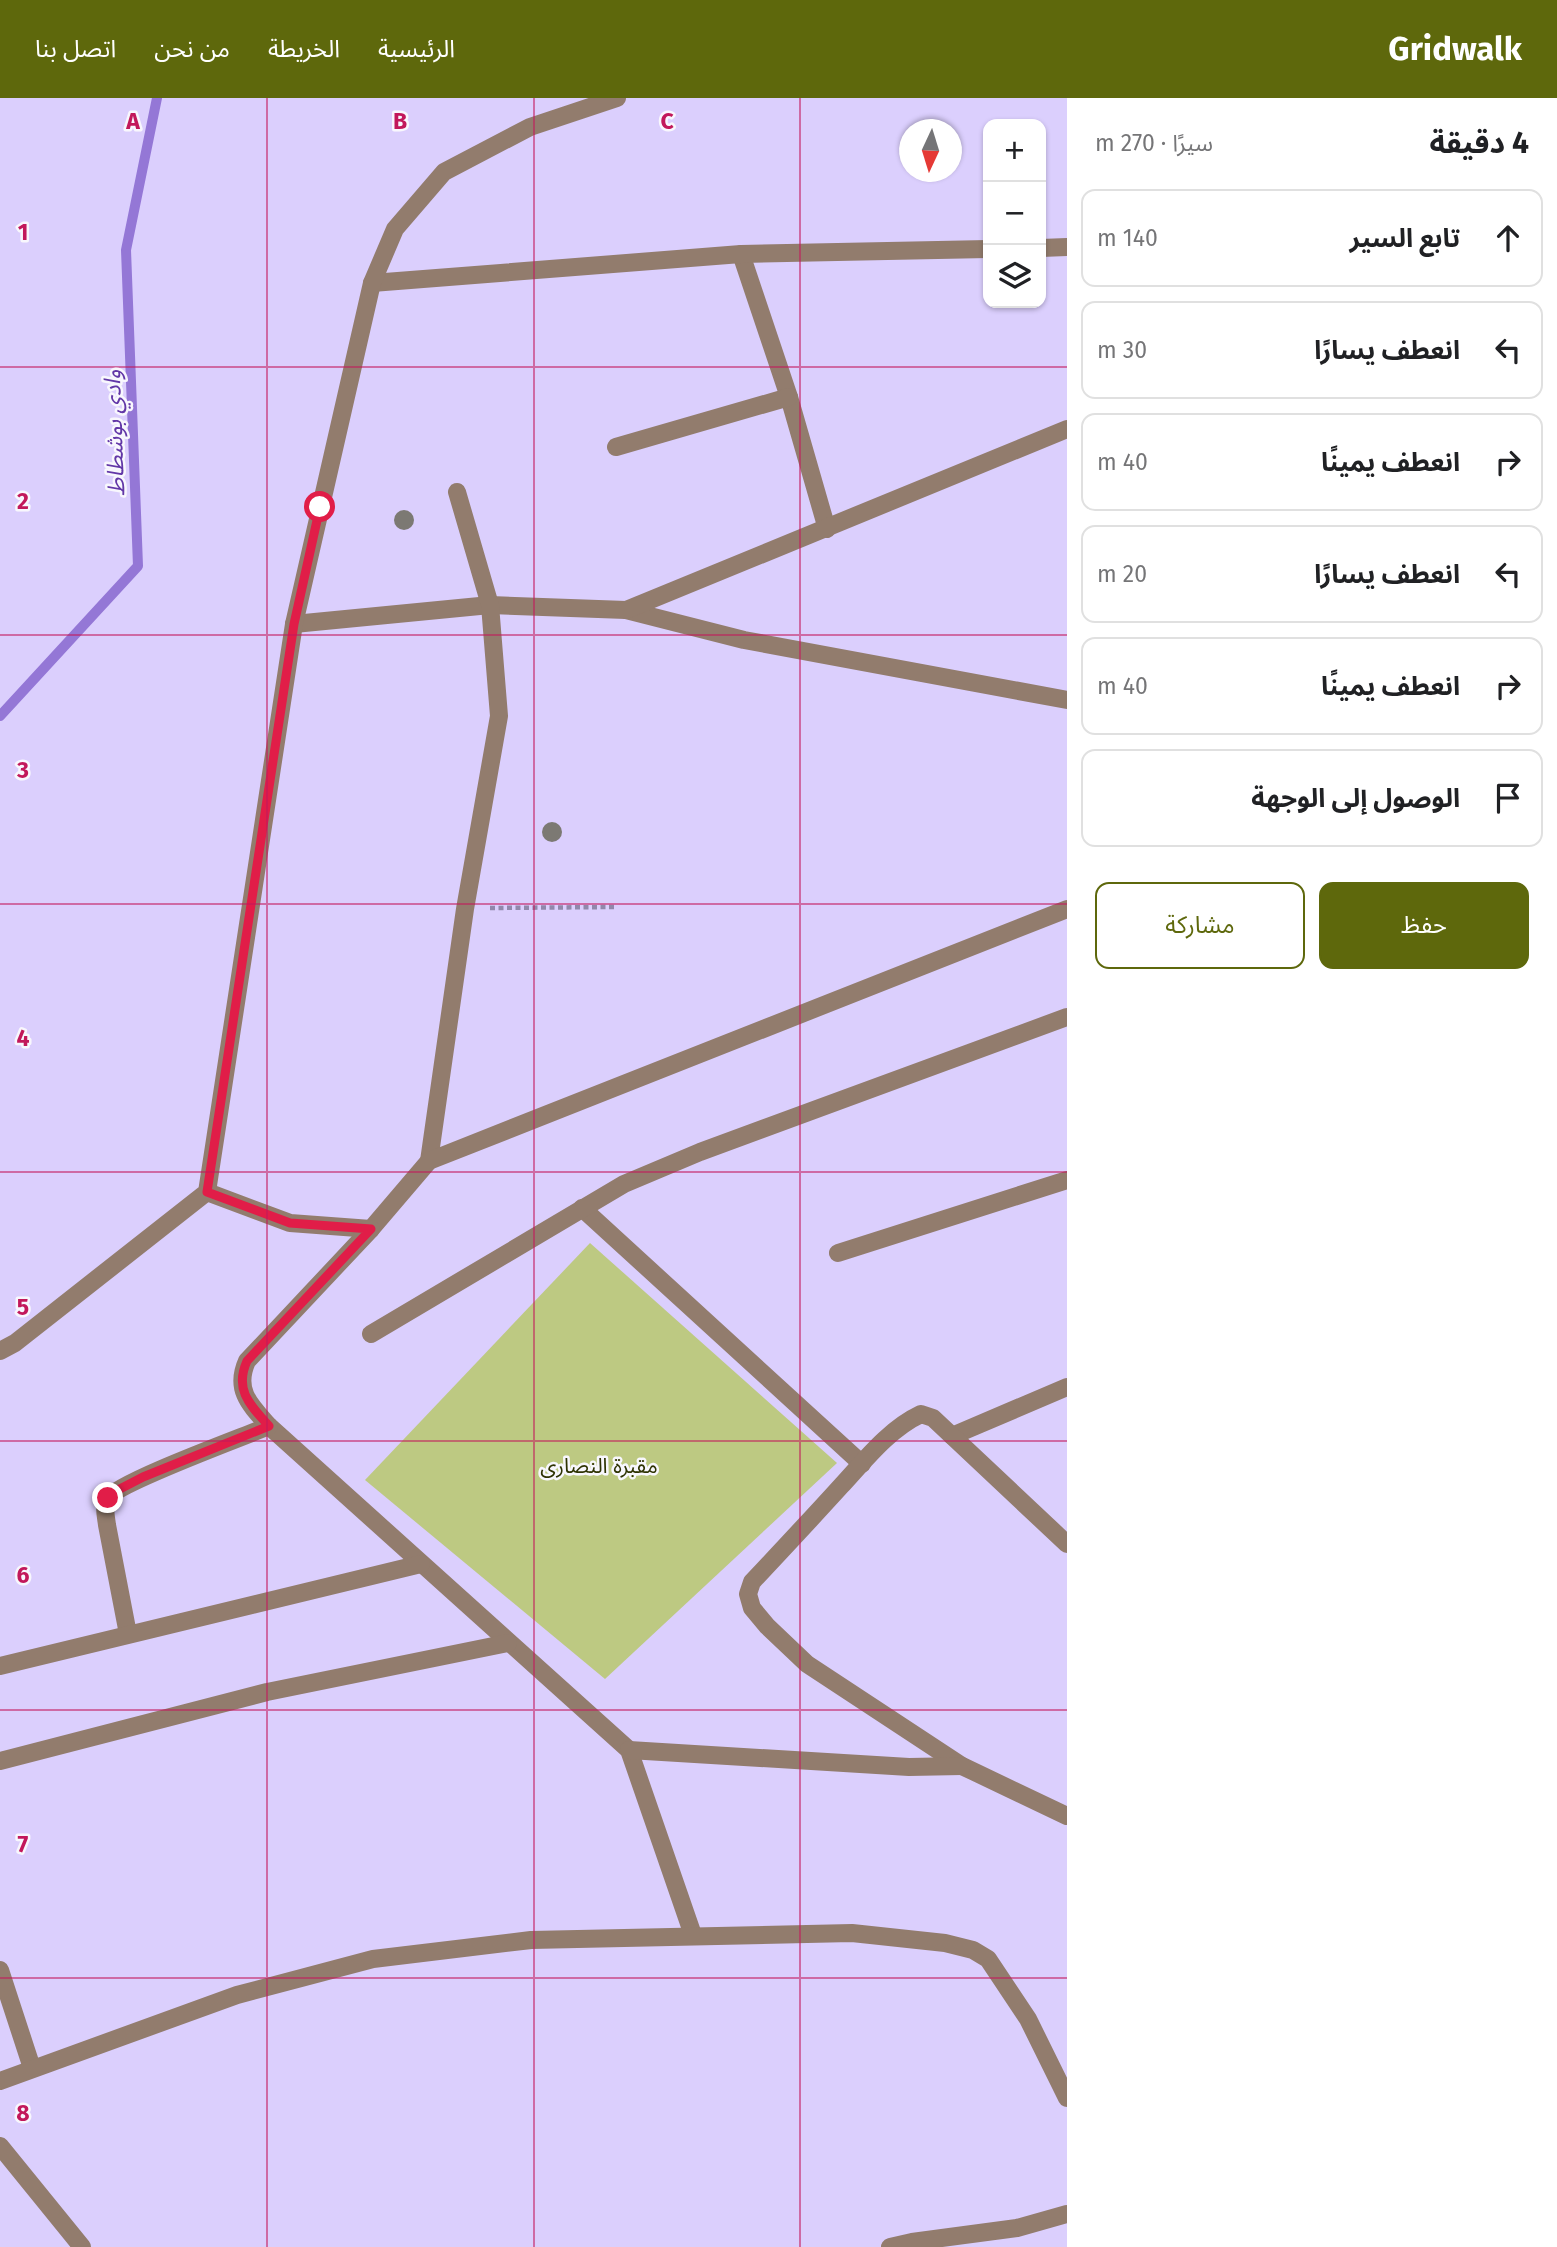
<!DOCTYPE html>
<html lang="ar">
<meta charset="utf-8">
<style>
:root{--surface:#fff;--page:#f6f6f6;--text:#202124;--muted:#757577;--line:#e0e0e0;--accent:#5e680c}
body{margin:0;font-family:"Fira Sans","Noto Sans Arabic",sans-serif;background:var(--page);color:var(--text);direction:rtl}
.controls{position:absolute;right:21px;top:21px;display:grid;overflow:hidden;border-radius:14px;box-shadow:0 2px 5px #0004}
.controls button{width:63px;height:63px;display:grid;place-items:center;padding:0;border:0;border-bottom:2px solid var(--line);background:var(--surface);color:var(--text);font:35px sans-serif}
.compass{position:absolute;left:899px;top:21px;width:63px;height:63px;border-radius:50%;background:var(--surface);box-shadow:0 2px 5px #0004;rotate:184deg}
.stop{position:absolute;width:21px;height:21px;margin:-16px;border:5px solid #e11d48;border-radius:50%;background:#fff}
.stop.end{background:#e11d48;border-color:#fff;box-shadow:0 2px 7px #0008}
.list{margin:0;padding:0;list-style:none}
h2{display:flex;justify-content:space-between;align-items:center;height:91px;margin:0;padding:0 28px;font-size:30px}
h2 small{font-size:23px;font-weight:400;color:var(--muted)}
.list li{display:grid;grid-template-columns:46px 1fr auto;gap:21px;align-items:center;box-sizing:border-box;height:98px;margin:0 14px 14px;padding:0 14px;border:2px solid var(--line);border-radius:14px}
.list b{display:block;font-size:26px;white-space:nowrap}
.list em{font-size:23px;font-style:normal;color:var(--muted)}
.actions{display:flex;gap:14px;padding:21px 28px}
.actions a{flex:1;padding:16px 0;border:2px solid var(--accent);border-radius:14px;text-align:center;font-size:24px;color:var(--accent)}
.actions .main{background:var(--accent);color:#fff}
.icon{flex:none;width:38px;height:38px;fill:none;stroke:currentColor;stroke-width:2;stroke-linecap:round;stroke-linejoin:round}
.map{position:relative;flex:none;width:1067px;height:2149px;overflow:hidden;direction:ltr}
header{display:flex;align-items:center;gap:42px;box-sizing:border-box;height:98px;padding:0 35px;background:var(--accent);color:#fff}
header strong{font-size:33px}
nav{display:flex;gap:38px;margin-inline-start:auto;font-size:24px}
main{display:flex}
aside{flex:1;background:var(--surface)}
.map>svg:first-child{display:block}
.green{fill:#bdc982}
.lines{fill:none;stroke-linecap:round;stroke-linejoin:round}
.stream{stroke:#9477d6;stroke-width:10}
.path{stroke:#9188ab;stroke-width:4.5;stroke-dasharray:5 3.5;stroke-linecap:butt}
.minor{stroke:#927c6d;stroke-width:18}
.tree{fill:#7c7973}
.route{stroke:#e11d48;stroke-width:9}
.grid{fill:none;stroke:#c2185b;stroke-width:2;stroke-opacity:0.55}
.labels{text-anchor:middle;stroke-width:5;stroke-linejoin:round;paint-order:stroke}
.park-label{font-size:21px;fill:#2e3302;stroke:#f8f7fd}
.water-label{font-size:23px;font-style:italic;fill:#6237a7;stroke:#f8f7fd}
.grid-label{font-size:23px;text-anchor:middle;font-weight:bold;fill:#c2185b;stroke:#f8f7fd;stroke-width:5;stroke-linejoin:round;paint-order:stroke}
</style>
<header>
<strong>Gridwalk</strong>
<nav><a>الرئيسية</a><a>الخريطة</a><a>من نحن</a><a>اتصل بنا</a></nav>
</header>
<main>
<aside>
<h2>4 دقيقة<small>سيرًا · 270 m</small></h2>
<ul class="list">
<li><svg class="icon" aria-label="ahead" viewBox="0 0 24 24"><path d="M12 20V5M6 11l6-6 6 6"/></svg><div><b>تابع السير</b></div><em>140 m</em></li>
<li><svg class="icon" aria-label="left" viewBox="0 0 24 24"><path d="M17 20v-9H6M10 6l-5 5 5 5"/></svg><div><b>انعطف يسارًا</b></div><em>30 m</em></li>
<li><svg class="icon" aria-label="right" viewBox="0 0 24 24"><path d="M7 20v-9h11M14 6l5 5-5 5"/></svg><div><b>انعطف يمينًا</b></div><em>40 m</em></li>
<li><svg class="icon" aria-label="left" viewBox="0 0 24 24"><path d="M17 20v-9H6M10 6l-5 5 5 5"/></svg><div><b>انعطف يسارًا</b></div><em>20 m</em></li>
<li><svg class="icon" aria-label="right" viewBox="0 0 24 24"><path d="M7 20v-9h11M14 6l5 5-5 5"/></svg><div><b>انعطف يمينًا</b></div><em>40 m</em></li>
<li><svg class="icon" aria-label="arrive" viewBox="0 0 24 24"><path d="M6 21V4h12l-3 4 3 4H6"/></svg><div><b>الوصول إلى الوجهة</b></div></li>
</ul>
<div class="actions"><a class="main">حفظ</a><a>مشاركة</a></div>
</aside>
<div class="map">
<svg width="1067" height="2149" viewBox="0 0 1067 2149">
<rect width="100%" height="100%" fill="#dbcffd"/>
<!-- green -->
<polygon class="green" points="590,1145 837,1365 605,1581 365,1382"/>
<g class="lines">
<!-- stream -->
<polyline class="stream" points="0,618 138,468 126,152 157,0"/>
<!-- path -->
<polyline class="path" points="490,810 615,809"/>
<!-- minor -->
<g class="minor">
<polyline points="1041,150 1067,149"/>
<polyline points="741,156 789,299 827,431"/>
<polyline points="372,185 741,156 988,151"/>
<polyline points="616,349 789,299"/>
<polyline points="626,512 744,542 1067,602"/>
<polyline points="294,526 490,507 626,512 1067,331"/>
<polyline points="429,1063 465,811 499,618 490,507 457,394"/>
<polyline points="207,1094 290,1125 371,1131 429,1063 1067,811"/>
<polyline points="582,1110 862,1366"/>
<path d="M 371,1131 L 247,1263 C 234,1292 250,1307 269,1328 L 629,1652 L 693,1837"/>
<polyline points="838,1155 1067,1082"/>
<polyline points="371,1236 624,1086 700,1054 1067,919"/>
<polyline points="0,1253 15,1245 207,1094 294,526 372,185 395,131 444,74 530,29 617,0"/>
<polyline points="952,1338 1067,1289"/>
<path d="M 1067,1446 L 933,1320 L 921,1316 C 889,1331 865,1362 841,1388 C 812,1420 782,1452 752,1484 L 748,1496 L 752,1510 L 767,1528 L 807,1566 L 962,1668 L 1067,1718"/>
<path d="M 128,1536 L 107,1427 C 106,1418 103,1409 108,1400 C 119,1384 243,1339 269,1328"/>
<polyline points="0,1568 421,1466"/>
<polyline points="629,1652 909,1669 962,1668"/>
<polyline points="0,1663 267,1594 508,1545"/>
<polyline points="0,1872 32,1970"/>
<polyline points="0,1983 237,1897 373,1861 531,1842 852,1835 945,1845 973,1852 988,1861 1028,1921 1067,2000"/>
<polyline points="0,2048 82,2149"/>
<polyline points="890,2149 912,2144 1017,2130 1067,2116"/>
</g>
</g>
<!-- trees -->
<g class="tree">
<circle cx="404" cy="422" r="10"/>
<circle cx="552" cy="734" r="10"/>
</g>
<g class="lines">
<!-- route -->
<path class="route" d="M 108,1400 L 116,1393 L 143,1379 L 269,1328 C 250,1307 234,1292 247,1263 L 371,1131 L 290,1125 L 207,1094 L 294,526 L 320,409"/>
</g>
<!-- grid -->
<path class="grid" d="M 267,0 L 267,2149M 534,0 L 534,2149M 800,0 L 800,2149M 0,269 L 1067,269M 0,537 L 1067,537M 0,806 L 1067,806M 0,1074 L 1067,1074M 0,1343 L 1067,1343M 0,1612 L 1067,1612M 0,1880 L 1067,1880"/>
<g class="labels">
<!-- park labels -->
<g class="park-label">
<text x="599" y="1375">مقبرة النصارى</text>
</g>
<!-- water labels -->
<g class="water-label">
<text transform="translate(114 335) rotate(-92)" y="8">وادي بوشطاط</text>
</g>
</g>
<g class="grid-label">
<text x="133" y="31">A</text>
<text x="400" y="31">B</text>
<text x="667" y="31">C</text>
<text x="23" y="142">1</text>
<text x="23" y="411">2</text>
<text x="23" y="680">3</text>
<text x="23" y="948">4</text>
<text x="23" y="1217">5</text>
<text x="23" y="1485">6</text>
<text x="23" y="1754">7</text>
<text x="23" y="2023">8</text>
</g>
</svg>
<div class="controls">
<button>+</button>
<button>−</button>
<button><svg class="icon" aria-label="layers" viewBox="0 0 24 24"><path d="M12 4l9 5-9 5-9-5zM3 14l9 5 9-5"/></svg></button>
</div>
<svg class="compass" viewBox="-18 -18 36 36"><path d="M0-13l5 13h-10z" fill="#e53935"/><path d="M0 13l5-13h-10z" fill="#757577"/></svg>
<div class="stop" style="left:320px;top:409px"></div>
<div class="stop end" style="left:108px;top:1400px"></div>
</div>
</main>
